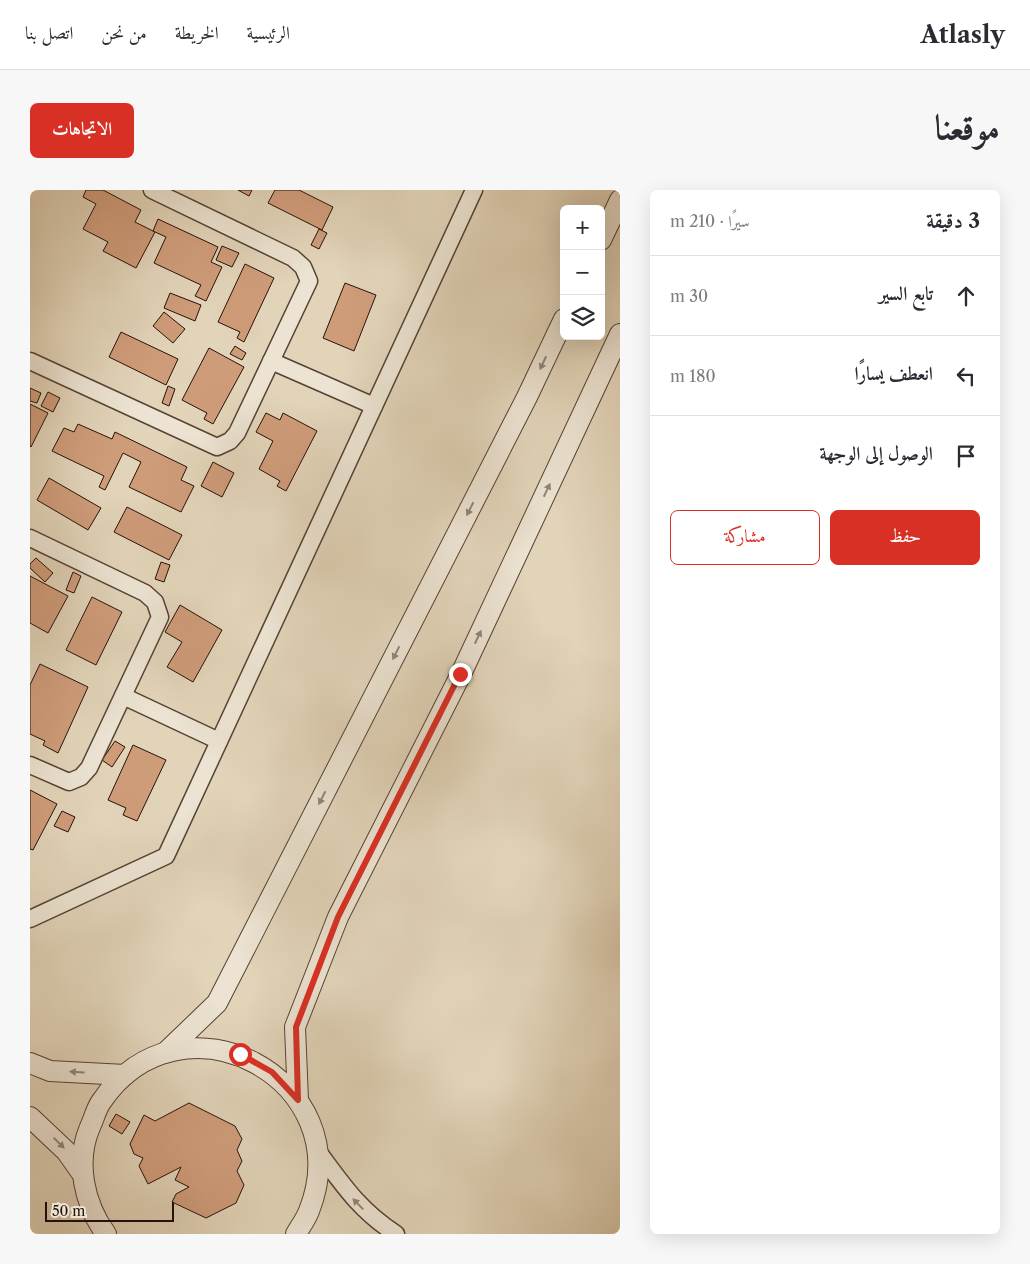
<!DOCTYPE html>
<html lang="ar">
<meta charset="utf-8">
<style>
:root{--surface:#fff;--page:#f7f7f7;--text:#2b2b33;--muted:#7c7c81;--line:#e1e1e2;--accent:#d93025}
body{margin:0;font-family:"Libre Caslon Text",Amiri,serif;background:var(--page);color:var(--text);direction:rtl}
.controls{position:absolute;right:15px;top:15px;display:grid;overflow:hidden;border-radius:8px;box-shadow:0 5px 20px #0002}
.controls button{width:45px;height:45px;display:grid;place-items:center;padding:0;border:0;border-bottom:1px solid var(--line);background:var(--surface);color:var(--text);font:25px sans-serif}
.scale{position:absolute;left:15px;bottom:12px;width:129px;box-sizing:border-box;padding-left:5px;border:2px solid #271108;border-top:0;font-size:14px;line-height:18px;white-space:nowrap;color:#271108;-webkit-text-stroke:4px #ece3d2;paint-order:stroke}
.stop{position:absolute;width:15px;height:15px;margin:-11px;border:4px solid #d93025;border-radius:50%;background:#fff}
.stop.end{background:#d93025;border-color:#fff;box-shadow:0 1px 5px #0008}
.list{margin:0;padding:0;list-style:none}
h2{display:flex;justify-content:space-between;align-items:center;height:65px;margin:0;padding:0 20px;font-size:21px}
h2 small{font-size:16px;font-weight:400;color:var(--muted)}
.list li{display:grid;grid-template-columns:32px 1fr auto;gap:15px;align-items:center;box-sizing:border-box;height:80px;padding:0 20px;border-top:1px solid var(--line)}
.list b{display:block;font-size:19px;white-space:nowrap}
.list em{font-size:16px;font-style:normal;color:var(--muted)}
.actions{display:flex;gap:10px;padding:15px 20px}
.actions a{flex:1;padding:11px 0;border:1px solid var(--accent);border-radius:8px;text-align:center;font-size:18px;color:var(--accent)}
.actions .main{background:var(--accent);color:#fff}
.icon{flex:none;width:28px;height:28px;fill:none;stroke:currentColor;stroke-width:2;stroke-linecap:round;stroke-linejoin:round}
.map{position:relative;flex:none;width:590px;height:1044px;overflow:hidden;direction:ltr;border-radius:8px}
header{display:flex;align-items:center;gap:30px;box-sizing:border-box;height:70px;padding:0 25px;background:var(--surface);border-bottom:1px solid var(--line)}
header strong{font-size:24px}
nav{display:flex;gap:28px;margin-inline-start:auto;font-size:18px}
.intro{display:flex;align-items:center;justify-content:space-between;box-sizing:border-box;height:120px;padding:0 30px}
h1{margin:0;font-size:35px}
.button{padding:12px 22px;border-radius:8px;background:var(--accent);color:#fff;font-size:18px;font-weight:700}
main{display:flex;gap:30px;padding:0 30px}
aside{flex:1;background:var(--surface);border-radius:8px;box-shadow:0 5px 20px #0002}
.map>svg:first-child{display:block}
.building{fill:#cf9c7a;stroke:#271108}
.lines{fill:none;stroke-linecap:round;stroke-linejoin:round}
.minor-casing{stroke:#564234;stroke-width:19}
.tertiary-casing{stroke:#564234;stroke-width:22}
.minor{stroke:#ece3d2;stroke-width:16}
.tertiary{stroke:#ece3d2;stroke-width:20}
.oneway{fill:#938477}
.route{stroke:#d93025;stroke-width:6}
</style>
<header>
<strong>Atlasly</strong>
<nav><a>الرئيسية</a><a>الخريطة</a><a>من نحن</a><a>اتصل بنا</a></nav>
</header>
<div class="intro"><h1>موقعنا</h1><a class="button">الاتجاهات</a></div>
<main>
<aside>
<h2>3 دقيقة<small>سيرًا · 210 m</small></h2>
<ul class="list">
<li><svg class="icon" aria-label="ahead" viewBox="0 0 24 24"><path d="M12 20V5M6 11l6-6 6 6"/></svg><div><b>تابع السير</b></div><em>30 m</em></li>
<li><svg class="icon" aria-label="left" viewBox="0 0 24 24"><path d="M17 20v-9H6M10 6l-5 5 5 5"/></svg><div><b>انعطف يسارًا</b></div><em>180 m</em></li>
<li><svg class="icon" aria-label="arrive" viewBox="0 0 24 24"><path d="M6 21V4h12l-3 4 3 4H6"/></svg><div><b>الوصول إلى الوجهة</b></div></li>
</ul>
<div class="actions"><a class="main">حفظ</a><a>مشاركة</a></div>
</aside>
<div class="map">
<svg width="590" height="1044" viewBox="0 0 590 1044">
<rect width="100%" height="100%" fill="#e2d4b9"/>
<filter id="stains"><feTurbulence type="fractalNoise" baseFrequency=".004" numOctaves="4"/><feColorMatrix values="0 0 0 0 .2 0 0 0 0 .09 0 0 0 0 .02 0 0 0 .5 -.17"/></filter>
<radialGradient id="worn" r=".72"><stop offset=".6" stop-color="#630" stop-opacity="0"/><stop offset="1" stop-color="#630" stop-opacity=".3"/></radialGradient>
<!-- building -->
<g class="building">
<polygon points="56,0 73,0 111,20 105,32 125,42 106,78 73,61 78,52 53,39 66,14 53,7"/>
<polygon points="208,0 222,0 219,6"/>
<polygon points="245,0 269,0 303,17 292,40 238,13"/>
<polygon points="128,29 188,57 181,72 192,77 176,111 165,106 171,95 124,73 136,47 123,41"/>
<polygon points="289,39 297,43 289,59 281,55"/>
<polygon points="192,56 209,63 202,77 186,70"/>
<polygon points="215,74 244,88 214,152 207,148 210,142 188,132"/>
<polygon points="315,93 346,105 324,161 293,148"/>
<polygon points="140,103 171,115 165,131 134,118"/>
<polygon points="134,122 155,139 143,153 123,136"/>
<polygon points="91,142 148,169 136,195 79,167"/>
<polygon points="205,156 216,163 212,170 200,164"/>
<polygon points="179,158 214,177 183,234 174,229 177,223 152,210"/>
<polygon points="138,196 145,199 139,216 132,213"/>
<polygon points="0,198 11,203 7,213 0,211"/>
<polygon points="18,202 30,208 23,222 11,216"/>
<polygon points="0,214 18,223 1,257 0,256"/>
<polygon points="236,223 250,230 253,223 287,241 256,301 247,296 250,291 229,279 243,251 226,242"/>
<polygon points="48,234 82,249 85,242 157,277 151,290 164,296 151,322 99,297 111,272 93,263 75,300 69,297 74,286 22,261 34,238 44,242"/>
<polygon points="183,272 204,283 192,307 171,296"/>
<polygon points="19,288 71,318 58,340 7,310"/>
<polygon points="97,317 152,345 139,370 84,342"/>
<polygon points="6,368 23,383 15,392 0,378 0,374"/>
<polygon points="131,372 140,375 134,392 125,389"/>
<polygon points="43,382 51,386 44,403 36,400"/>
<polygon points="0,386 38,406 18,443 0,433"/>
<polygon points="62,407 92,422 66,475 36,460"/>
<polygon points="150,415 192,440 163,492 137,477 152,452 135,442"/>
<polygon points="10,474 58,497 28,563 13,555 15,551 0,544 0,495"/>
<polygon points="85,551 95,557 82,577 72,570"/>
<polygon points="103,555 136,570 107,631 93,625 96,618 78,610"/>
<polygon points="0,600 27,614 3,660 0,659"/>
<polygon points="32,621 45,627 38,642 24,636"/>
<polygon points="159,913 205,936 212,949 207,960 212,971 207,981 214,995 206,1013 176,1028 142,1012 146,1004 159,997 145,990 151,977 118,994 109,976 113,968 104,964 100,954 114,925 125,931"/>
<polygon points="86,924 100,932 92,944 79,936"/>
</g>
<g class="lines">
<!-- minor casing -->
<g class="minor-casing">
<g id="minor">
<polyline points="0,171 187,257 200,251 207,243 279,91 273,77 263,68 122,0"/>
<polyline points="241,171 344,216"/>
<polyline points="0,348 115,403 125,412 130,427 59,578 51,587 39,592 0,575"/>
<polyline points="93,506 189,551"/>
<polyline points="0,729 136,666 444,0"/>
<path d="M 287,960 C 313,995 329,1020 366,1044"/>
</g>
</g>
<!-- tertiary casing -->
<g class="tertiary-casing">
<g id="tertiary">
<polyline points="571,50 590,10"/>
<polyline points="135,863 187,813 497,207 534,129"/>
<polyline points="0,873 20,881 95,885"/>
<polyline points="268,910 265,837 308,727 431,484 590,144"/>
<polyline points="0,927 36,961 53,985"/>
<path d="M 76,1044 C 54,1014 45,972 60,937 C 64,929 66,919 71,912 C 151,793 331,890 279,1021 C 276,1029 270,1037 266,1044"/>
</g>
</g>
<!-- minor -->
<use href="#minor" class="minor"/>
<!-- tertiary -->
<use href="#tertiary" class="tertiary"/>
</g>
<!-- one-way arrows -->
<defs><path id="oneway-solid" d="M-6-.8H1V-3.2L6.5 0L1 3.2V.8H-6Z" transform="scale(1.25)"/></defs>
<g class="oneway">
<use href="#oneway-solid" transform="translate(513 173) rotate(115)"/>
<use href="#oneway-solid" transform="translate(517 300) rotate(-65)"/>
<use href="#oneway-solid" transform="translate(440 319) rotate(117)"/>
<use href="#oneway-solid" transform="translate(448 447) rotate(-65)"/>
<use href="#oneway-solid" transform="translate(366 463) rotate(117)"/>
<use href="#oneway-solid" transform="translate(292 608) rotate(117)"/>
<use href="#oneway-solid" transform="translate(47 882) rotate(-177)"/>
<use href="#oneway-solid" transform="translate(29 953) rotate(45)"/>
<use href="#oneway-solid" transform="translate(328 1014) rotate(-134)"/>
</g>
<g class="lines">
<!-- route -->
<polyline class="route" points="210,864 242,882 268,910 266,837 308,727 430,484"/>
</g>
<rect width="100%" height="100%" filter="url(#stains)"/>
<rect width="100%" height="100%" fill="url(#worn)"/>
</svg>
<div class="controls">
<button>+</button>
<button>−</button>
<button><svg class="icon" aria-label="layers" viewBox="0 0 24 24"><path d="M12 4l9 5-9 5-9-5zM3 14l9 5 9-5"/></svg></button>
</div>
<div class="scale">50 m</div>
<div class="stop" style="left:210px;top:864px"></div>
<div class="stop end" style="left:430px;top:484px"></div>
</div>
</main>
